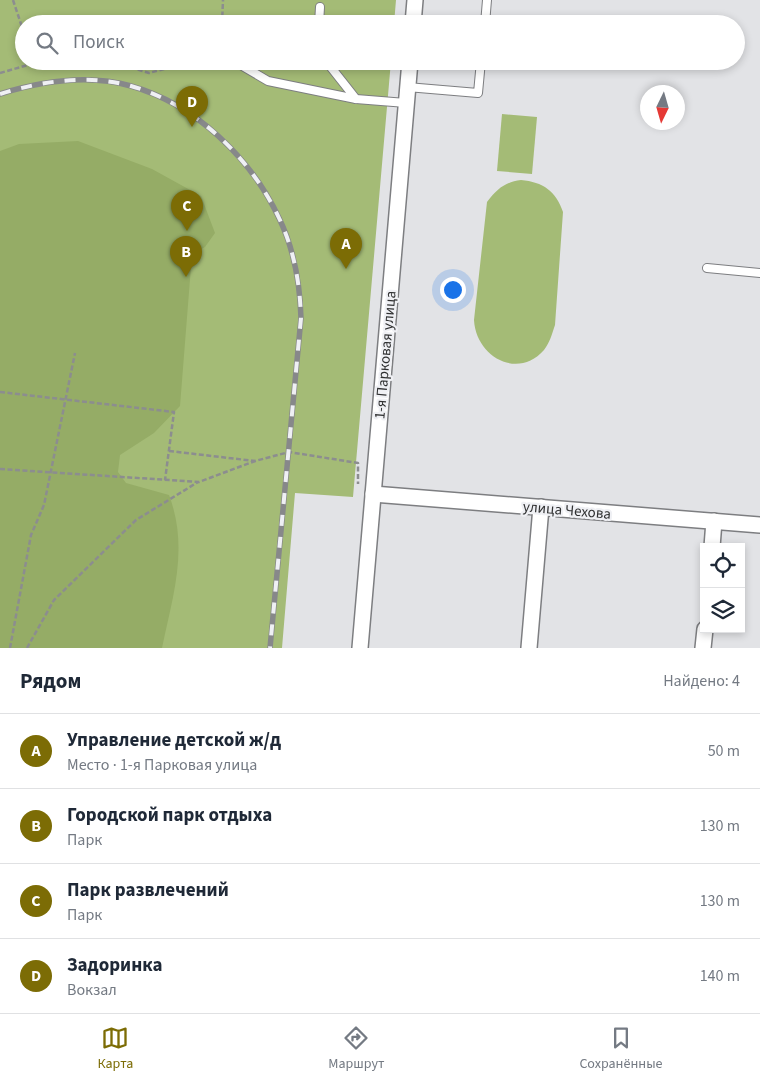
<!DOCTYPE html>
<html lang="ru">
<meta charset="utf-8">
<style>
:root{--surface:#fff;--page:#f6f6f7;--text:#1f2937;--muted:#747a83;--line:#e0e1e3;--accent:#7c6c05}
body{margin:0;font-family:"Source Sans 3",sans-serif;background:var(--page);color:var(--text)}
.controls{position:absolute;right:15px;bottom:15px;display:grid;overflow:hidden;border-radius:0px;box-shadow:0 2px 8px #0003}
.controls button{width:45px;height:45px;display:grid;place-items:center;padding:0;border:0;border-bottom:1px solid var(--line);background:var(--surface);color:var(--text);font:25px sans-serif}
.compass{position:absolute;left:640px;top:85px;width:45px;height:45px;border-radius:50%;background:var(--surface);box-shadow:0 2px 8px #0003;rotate:185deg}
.you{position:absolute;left:452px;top:289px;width:18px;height:18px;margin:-12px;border:4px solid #fff;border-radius:50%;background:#1a73e8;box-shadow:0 0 0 8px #1a73e833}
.badge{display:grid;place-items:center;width:32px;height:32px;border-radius:50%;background:var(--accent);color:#fff;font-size:16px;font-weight:700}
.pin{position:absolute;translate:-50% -41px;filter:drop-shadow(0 1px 2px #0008)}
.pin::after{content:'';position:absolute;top:26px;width:18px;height:15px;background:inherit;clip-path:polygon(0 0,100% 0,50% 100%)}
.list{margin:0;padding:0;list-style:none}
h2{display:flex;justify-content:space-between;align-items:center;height:65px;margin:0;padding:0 20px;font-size:21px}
h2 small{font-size:16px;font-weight:400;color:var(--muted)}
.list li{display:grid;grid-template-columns:32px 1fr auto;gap:15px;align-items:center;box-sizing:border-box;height:75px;padding:0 20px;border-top:1px solid var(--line)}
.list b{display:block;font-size:19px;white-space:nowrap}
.list p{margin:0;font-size:16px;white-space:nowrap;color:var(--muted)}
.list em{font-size:16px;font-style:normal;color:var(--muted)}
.icon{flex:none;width:28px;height:28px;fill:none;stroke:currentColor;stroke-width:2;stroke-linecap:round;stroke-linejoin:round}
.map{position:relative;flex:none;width:760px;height:648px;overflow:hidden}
.search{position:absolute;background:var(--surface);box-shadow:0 2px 8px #0003;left:15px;right:15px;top:15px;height:55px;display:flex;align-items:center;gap:12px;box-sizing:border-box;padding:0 18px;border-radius:28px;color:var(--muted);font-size:19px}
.sheet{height:365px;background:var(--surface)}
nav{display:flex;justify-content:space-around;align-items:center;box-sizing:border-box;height:70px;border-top:1px solid var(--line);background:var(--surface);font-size:14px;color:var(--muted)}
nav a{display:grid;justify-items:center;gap:2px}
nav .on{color:var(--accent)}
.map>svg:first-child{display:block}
.green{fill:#a4bb76}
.forest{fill:#95ac66}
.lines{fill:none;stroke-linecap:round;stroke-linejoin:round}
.lane-casing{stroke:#7d7e81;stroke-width:10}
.street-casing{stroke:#7d7e81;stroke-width:18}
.path{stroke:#8c8d8f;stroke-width:2.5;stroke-dasharray:5 2.5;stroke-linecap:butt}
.lane{stroke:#fff;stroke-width:8}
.street{stroke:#fff;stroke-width:15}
.rail-casing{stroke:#87888a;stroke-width:5.5}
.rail{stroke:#eff0f4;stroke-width:4;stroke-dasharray:11;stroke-linecap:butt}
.labels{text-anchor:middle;stroke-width:4.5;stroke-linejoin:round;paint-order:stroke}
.street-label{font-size:15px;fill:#2f3031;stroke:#eff0f4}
</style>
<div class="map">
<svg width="760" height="648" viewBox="0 0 760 648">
<rect width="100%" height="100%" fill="#e2e3e6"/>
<!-- green -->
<g class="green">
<polygon points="0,0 396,0 394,24 24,24 24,61 391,61 353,497 295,493 282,648 0,648"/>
<polygon points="502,114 537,117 532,174 497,171"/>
<path d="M 521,180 C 543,182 556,191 563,212 L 555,325 C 552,334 550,342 544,350 C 518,380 476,357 474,320 L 487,202 C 497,189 505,182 521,180 Z"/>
</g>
<!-- forest -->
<path class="forest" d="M 78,141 L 152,169 L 201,196 L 215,233 L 205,247 L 192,254 L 180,406 L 154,433 L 120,455 L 118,472 L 126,483 L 169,495 C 189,548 173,595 162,648 L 0,648 L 0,151 L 19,144 Z"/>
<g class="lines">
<!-- lane casing -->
<g class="lane-casing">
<g id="lane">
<polyline points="319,24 320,7"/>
<polyline points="485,24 487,0"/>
<polyline points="234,61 268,81 356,99 406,103"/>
<polyline points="326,61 356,99"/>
<polyline points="407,87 478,93 481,61"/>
<polyline points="707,268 760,273"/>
</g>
</g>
<!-- street casing -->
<g class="street-casing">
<g id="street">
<polyline points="413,24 415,0"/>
<polyline points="373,494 760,525"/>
<polyline points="712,547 714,521"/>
<polyline points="360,648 410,61"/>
<polyline points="529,648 541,507"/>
<polyline points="703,648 705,629"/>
</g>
</g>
<!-- path -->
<g class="path">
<polyline points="13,0 24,33"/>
<polyline points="222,24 223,0"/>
<polyline points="109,61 149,73 194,61"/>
<polyline points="0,73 42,61"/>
<polyline points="0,392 174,412 165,480"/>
<polyline points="169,451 255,461 289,452 358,463 358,484"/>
<polyline points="0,469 199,482 255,461"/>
<polyline points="10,648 31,535 44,505 75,353"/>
<polyline points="27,648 54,600 136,520 198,482"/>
</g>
<!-- lane -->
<use href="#lane" class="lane"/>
<!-- street -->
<use href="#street" class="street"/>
<!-- rail casing -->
<g class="rail-casing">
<path id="rail" d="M 0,94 C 42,81 88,74 131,86 C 195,104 251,158 279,218 C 294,249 300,284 301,318 L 270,648"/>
</g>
<!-- rail -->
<use href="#rail" class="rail"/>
</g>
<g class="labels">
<!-- street labels -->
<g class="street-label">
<text transform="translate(385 355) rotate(-85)" y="5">1-я Парковая улица</text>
<text transform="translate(567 510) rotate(5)" y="5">улица Чехова</text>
</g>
</g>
</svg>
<div class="controls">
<button><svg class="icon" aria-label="locate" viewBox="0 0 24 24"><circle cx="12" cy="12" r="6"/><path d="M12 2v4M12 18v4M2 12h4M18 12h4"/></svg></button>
<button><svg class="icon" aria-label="layers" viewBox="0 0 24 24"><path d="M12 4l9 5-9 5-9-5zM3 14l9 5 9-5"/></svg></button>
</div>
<svg class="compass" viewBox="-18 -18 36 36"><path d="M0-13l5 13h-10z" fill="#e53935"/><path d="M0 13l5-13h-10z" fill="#747a83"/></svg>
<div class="you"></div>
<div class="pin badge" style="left:346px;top:269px">A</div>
<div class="pin badge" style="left:186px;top:277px">B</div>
<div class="pin badge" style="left:187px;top:231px">C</div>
<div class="pin badge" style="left:192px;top:127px">D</div>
<div class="search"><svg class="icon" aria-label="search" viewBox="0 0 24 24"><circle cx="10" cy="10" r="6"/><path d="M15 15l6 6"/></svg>Поиск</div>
</div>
<section class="sheet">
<h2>Рядом<small>Найдено: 4</small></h2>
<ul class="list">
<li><span class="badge">A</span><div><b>Управление детской ж/д</b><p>Место · 1-я Парковая улица</p></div><em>50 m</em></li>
<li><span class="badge">B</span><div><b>Городской парк отдыха</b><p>Парк</p></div><em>130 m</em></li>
<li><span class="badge">C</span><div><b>Парк развлечений</b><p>Парк</p></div><em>130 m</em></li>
<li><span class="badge">D</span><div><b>Задоринка</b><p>Вокзал</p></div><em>140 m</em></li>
</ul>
</section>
<nav>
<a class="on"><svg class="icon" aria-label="map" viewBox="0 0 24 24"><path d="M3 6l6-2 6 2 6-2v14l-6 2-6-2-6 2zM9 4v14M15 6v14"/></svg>Карта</a>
<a><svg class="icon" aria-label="directions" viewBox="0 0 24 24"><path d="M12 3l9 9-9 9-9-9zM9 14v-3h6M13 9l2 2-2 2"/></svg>Маршрут</a>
<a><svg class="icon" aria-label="saved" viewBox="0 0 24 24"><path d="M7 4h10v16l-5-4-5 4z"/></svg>Сохранённые</a>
</nav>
